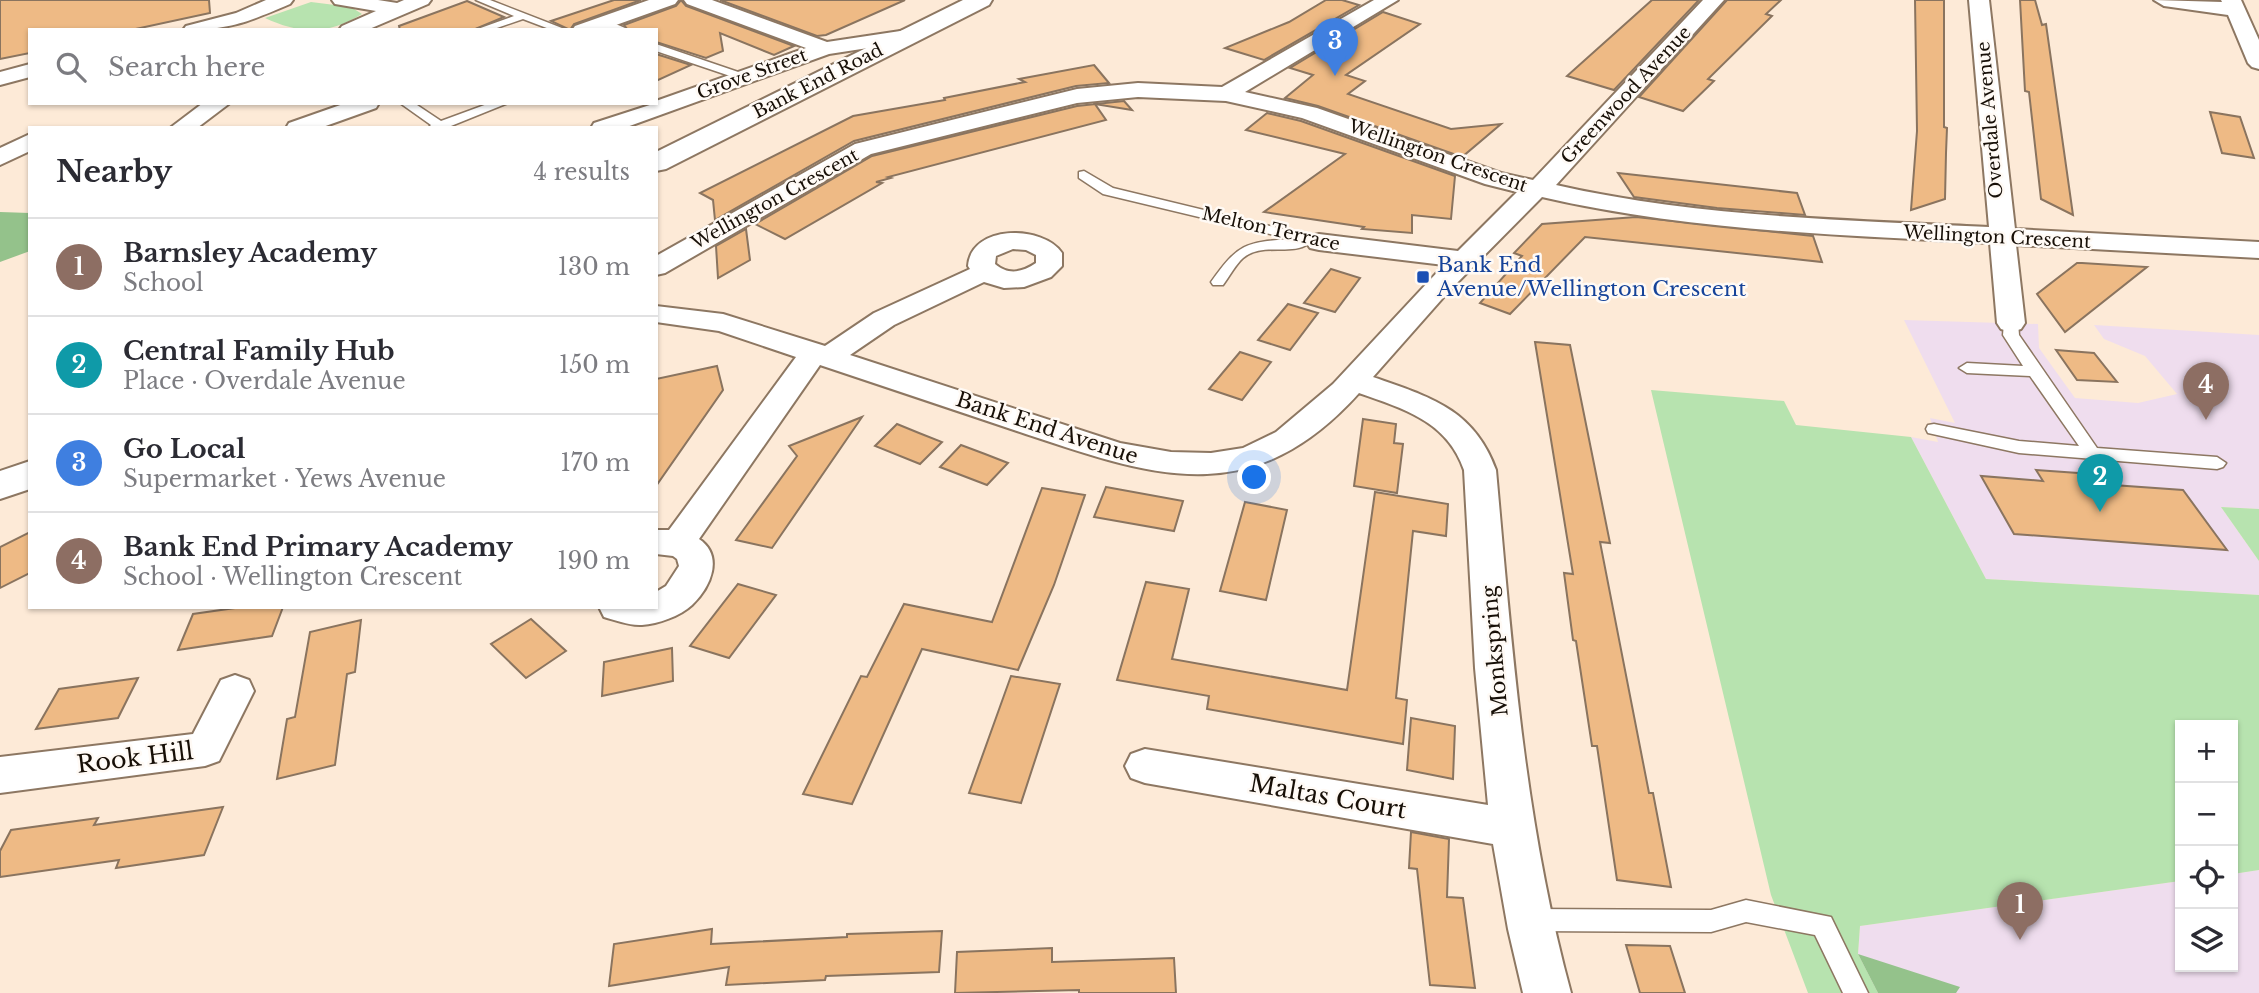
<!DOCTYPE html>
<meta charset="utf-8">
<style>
:root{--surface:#fff;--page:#f7f7f7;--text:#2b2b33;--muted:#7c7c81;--line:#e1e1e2;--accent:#b45309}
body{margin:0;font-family:"Libre Baskerville",serif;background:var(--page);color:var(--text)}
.controls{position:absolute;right:21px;bottom:21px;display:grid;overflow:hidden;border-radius:0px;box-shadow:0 2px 5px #0004}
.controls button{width:63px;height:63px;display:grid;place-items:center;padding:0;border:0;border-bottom:2px solid var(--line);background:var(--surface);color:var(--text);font:35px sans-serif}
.you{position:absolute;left:1255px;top:478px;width:24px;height:24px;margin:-18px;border:5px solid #fff;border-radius:50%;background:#1a73e8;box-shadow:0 0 0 10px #1a73e833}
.badge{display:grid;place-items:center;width:46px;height:46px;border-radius:50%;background:var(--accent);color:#fff;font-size:23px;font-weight:700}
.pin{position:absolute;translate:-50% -58px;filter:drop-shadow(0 2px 4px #0008)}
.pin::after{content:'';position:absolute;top:37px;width:24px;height:21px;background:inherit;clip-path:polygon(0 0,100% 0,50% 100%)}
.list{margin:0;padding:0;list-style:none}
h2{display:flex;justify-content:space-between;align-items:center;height:91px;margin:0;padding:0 28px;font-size:30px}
h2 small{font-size:23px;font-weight:400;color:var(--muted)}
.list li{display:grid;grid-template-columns:46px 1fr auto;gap:21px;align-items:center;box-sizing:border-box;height:98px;padding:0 28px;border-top:2px solid var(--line)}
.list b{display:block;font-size:26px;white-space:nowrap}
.list p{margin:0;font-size:23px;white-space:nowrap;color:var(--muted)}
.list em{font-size:23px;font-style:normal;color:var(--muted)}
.icon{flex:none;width:38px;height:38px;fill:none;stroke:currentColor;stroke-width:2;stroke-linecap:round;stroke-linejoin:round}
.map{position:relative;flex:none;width:2259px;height:993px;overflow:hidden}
.search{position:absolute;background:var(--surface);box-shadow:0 2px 5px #0004;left:28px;top:28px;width:630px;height:77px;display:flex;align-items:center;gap:18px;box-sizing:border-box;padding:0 24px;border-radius:0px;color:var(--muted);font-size:26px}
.panel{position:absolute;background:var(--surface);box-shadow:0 2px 5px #0004;left:28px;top:126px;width:630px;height:483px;border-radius:0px}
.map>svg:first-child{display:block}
.education{fill:#efddee}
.green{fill:#b7e3af}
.forest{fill:#94c28b}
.building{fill:#eeba85;stroke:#8a745f;stroke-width:2}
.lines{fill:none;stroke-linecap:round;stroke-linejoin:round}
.lane-casing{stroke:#8d7762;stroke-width:3}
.street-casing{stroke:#8d7762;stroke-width:4}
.secondary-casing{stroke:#8d7762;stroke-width:4}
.lane{fill:#fff;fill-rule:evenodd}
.street{fill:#fff;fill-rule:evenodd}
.secondary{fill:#fff;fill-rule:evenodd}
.transit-dot{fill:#1a4fb4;stroke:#fffaf5;stroke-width:2.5}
.labels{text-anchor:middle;stroke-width:5;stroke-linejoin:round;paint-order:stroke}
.far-street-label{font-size:18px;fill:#170f07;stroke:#fffaf5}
.transit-label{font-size:21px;fill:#164399;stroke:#fffaf5;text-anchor:start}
.street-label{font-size:21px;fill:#170f07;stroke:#fffaf5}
.near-street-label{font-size:24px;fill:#170f07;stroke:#fffaf5}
</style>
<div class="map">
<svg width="2259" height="993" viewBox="0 0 2259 993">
<rect width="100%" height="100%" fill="#fdead7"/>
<!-- education -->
<g class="education">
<polygon points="1904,320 2038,324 2039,348 2075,398 2138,403 2177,394 2145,356 2104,339 2094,325 2259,335 2259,509 2221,507 2259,561 2259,595 1986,579 1911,437 1938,442 1930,418 1955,423"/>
<polygon points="2259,870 2259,993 1878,993 1858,954 1860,926 2180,881 2180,967 2233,967 2233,874"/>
</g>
<!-- green -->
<g class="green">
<path d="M 311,2 L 351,7 L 362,14 C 329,35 299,34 265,18 Z"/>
<polygon points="1651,390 1784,401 1796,425 1911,437 1986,579 2259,595 2259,870 2233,874 2233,725 2180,725 2180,881 1860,926 1858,954 1878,993 1808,993 1771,895"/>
<polygon points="2221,507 2259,509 2259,561"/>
</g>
<!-- forest -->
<g class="forest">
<polygon points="0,212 30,213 30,251 0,262"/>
<polygon points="1858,954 1960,987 1956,993 1878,993"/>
</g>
<!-- building -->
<g class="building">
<polygon points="0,0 209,0 210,13 131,30 30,30 30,53 0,59"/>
<polygon points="614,0 641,0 574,24 570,30 551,21"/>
<polygon points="681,0 686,6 794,46 774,55 720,33 723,51 706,58 656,42 656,30 628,30 624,25 676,6"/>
<polygon points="720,0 905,0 826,35 817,36"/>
<polygon points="1326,0 1342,0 1359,5 1264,60 1225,48 1289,22"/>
<polygon points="1652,0 1699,0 1614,90 1567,76"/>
<polygon points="1727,0 1781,0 1766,14 1772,16 1708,79 1714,81 1683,111 1639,97"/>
<polygon points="1915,0 1944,0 1944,127 1947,128 1946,153 1945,199 1911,210 1917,131"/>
<polygon points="2020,0 2035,0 2042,25 2046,24 2073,215 2041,199 2029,92 2025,91"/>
<polygon points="467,1 504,17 473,30 400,30 399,26"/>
<polygon points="1383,12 1420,24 1346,75 1365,81 1348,94 1451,129 1501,124 1462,157 1318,106 1285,98 1313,75 1290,68"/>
<polygon points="656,54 691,65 656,81"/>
<polygon points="1094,65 1109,83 1076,86 854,141 715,220 713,200 700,193 853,116 945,100 944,98 1025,82 1019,79"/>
<polygon points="1124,101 1132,110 1095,104 1106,120 888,177 891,178 876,182 882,183 785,239 755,224 872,156 1077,106"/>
<polygon points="2210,112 2240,117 2254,158 2222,153"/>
<polygon points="1267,113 1301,121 1455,176 1451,219 1412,215 1412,233 1362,229 1364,227 1264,212 1345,154 1246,130"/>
<polygon points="1618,173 1797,193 1805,215 1717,208 1634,197"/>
<polygon points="1636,217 1813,236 1822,262 1585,237 1510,314 1480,303 1522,256 1514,253 1542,224"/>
<polygon points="746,229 750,260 718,278 716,246"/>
<polygon points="2077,263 2082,263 2147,267 2065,332 2037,294"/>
<polygon points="1331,269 1360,278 1335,312 1304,303"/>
<polygon points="1288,304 1318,313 1290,350 1258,340"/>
<polygon points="1535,342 1570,345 1610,543 1600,542 1649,793 1653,793 1671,887 1617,880 1597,746 1592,746 1576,641 1573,640 1564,573 1573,574"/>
<polygon points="2056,350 2094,353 2117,382 2077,380"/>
<polygon points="1240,352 1271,362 1242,400 1209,389"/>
<polygon points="717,366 723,390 656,486 656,379"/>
<polygon points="862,417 772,548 736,540 797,456 789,446"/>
<polygon points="1363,419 1396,424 1394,443 1403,444 1397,493 1354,486"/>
<polygon points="897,424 919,433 942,442 920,464 875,446"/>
<polygon points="961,445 985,454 1008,463 987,485 940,467"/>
<polygon points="2036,470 2078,473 2085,483 2183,490 2227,550 2014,534 1981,476 2043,481"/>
<polygon points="1106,487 1183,501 1174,531 1094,517"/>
<polygon points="1042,488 1085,495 1054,585 1018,670 922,649 852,804 803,794 861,676 867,677 904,604 992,622"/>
<polygon points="1375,492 1448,504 1446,536 1413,531 1396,698 1407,700 1403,744 1207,709 1209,696 1117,680 1146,582 1189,589 1172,659 1347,690"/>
<polygon points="1245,502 1287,510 1266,600 1220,591"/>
<polygon points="30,532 30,573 0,588 0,547"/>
<polygon points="738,584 776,595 729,658 690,646"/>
<polygon points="242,607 283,607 272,636 178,650 193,614"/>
<polygon points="531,619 566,651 526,678 491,644"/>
<polygon points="361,620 355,672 347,674 335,765 277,779 287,719 295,717 310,632"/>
<polygon points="672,648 673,681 602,696 604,662"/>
<polygon points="1011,676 1060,684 1021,803 969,793"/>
<polygon points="138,678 118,718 36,729 59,689"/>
<polygon points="1411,718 1455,726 1453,779 1407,770"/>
<polygon points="223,807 204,855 116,868 119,860 0,877 0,851 11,830 98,818 94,825"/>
<polygon points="1411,832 1449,839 1447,897 1463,898 1475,988 1430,985 1417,869 1409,868"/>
<polygon points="712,929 711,944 847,937 847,934 942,931 939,972 826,976 825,980 726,985 729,967 609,986 614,944"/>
<polygon points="1626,945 1670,946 1685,993 1640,993"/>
<polygon points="1052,948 1052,962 1174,958 1176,993 1079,993 1079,990 955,993 957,952"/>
</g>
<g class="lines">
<!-- lane casing -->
<g class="lane-casing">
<g id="lane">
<polygon points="476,0 490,0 567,30 552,30 523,19 491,30 475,30 514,16"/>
<polygon points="604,19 625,28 626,30 612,30 600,24 600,20"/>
<polygon points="656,44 747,75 749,77 739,79 656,51"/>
<polygon points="400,103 414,103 441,121 490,103 508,103 446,128 428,128 431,125"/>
<path d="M 1084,171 L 1113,188 L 1324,239 L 1326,242 L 1319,246 L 1308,244 C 1291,256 1262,242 1243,258 C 1236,264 1229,277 1223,285 L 1213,285 L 1211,282 C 1238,244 1245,242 1291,239 L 1103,194 L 1079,178 L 1079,172 Z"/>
<polygon points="2011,319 2018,323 2019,335 2097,448 2217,457 2226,463 2223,467 2217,469 2019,453 1928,433 1926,429 1928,425 1934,424 2019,441 2079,446 2030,376 1967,373 1959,368 1967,363 2023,366 2003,335 2004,323"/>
<polygon points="1746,900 1831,917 1868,993 1843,993 1815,935 1746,922 1711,932 1530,931 1522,928 1518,920 1522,912 1530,909 1711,910"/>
</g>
</g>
<!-- street casing -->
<g class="street-casing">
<g id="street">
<path d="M 266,0 L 293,0 L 290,4 C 248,22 229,30 183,30 L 186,26 L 236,13 Z"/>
<polygon points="332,0 378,0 397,3 404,0 431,0 428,4 367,30 339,30 342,26 376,11 335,4"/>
<polygon points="649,0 678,0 675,4 602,30 572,30 575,26"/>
<polygon points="684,0 712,0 827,42 907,30 914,32 917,36 914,40 907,42 829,54 624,128 591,128 594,123 656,103 656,101 806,48 687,4"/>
<path d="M 1374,0 L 1398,0 L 1245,92 L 1317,108 L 1501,173 L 1533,180 L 1703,0 L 1724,0 L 1556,185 C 1697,217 1844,220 1989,227 L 1969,0 L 1989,0 L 2015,229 L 2259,242 L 2259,258 L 2016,245 L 2025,323 L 2021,329 L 2011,332 L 2001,329 L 1997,323 L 1990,243 C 1840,235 1689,231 1542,197 L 1449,291 L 1373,377 C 1430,397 1474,409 1496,470 C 1512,647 1524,821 1571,993 L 1523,993 L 1508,929 L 1493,844 L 1145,783 L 1131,778 L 1125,766 L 1131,754 L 1145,749 L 1488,805 L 1475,668 L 1464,470 C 1447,421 1404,409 1359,393 C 1250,514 1152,476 1017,431 C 952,409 886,387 820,365 L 699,539 C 724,556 711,587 692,605 C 680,616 658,624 642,625 C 630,626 615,620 604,617 L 599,607 L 656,607 L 656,592 L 666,586 L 679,566 L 677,559 L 673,556 L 656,554 L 656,530 L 669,530 L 796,357 L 719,331 L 656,322 L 656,306 L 723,314 L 825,346 L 874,313 L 970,269 L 968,266 C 971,224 1043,225 1062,253 L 1062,266 L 1051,277 L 1024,287 L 1004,288 L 984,282 L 894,325 L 850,355 L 1120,443 L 1171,452 L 1211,453 L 1243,448 L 1276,432 L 1333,384 L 1444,265 L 1319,250 L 1310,248 L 1306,242 L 1310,236 L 1319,234 L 1458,251 L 1517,192 L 1485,184 L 1302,118 L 1226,101 L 1138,97 L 1077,103 L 871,154 L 665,273 L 656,275 L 656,256 L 855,144 L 1077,89 L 1138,83 L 1222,87 ZM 1013,249 L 1026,250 L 1036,255 L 1036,263 C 1021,273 1008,275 995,264 L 996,256 Z"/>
<polygon points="2154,0 2222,2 2221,0 2241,0 2259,40 2259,69 2252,67 2248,63 2228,15 2164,6"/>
<polygon points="30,64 30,77 0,85 0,72"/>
<polygon points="203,103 230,103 197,128 170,128"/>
<polygon points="346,103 379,103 376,108 320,128 286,128 289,123"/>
<polygon points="30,134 30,151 0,165 0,148"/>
<polygon points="235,675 249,680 254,691 219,761 205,766 0,793 0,757 193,734 221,680"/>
</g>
</g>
<!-- secondary casing -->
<g class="secondary-casing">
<g id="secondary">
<polygon points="963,0 992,0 989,5 666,169 656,171 656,152"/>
<polygon points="30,461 30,489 0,499 0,471"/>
</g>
</g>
<!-- lane -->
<use href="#lane" class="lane"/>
<!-- street -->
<use href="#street" class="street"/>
<!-- secondary -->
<use href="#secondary" class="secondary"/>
</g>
<!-- markers -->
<rect class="transit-dot" x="1416" y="270" width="14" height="14" rx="3.5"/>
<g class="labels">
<!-- far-street labels -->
<g class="far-street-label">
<text transform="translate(752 74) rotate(-20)" y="6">Grove Street</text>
<text transform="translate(818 81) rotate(-27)" y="6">Bank End Road</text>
<text transform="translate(1626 95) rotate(-47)" y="6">Greenwood Avenue</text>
<text transform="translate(1990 120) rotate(-95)" y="6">Overdale Avenue</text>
<text transform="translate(1438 156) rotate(19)" y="6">Wellington Crescent</text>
<text transform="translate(775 199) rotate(-29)" y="6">Wellington Crescent</text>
<text transform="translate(1271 229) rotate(13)" y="6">Melton Terrace</text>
<text transform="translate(1997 237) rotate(3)" y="6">Wellington Crescent</text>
</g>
<!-- transit labels -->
<g class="transit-label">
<text x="1437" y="272">Bank End<tspan x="1437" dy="24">Avenue/Wellington Crescent</tspan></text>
</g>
<!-- street labels -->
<g class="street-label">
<text transform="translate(1047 428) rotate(18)" y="7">Bank End Avenue</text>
<text transform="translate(1495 651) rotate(-95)" y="7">Monkspring</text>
</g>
<!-- near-street labels -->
<g class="near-street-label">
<text transform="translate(135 758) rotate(-7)" y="8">Rook Hill</text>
<text transform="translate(1328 797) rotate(10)" y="8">Maltas Court</text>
</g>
</g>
</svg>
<div class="controls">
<button>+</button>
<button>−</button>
<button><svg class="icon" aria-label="locate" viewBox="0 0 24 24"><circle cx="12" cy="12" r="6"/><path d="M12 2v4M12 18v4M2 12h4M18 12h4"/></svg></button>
<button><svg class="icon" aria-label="layers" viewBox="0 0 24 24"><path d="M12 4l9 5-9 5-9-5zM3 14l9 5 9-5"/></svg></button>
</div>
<div class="you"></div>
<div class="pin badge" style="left:2020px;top:940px;background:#8d6e63">1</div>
<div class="pin badge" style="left:2100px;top:512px;background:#0f9aa8">2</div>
<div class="pin badge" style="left:1335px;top:76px;background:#3f7fe0">3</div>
<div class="pin badge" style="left:2206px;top:420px;background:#8d6e63">4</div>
<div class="search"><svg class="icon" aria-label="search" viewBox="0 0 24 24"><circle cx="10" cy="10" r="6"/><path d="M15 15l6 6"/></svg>Search here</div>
<section class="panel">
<h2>Nearby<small>4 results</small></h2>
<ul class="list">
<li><span class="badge" style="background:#8d6e63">1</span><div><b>Barnsley Academy</b><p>School</p></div><em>130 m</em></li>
<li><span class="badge" style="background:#0f9aa8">2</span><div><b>Central Family Hub</b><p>Place · Overdale Avenue</p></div><em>150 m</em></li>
<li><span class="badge" style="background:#3f7fe0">3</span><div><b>Go Local</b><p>Supermarket · Yews Avenue</p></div><em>170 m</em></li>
<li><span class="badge" style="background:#8d6e63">4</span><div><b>Bank End Primary Academy</b><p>School · Wellington Crescent</p></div><em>190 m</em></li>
</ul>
</section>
</div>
